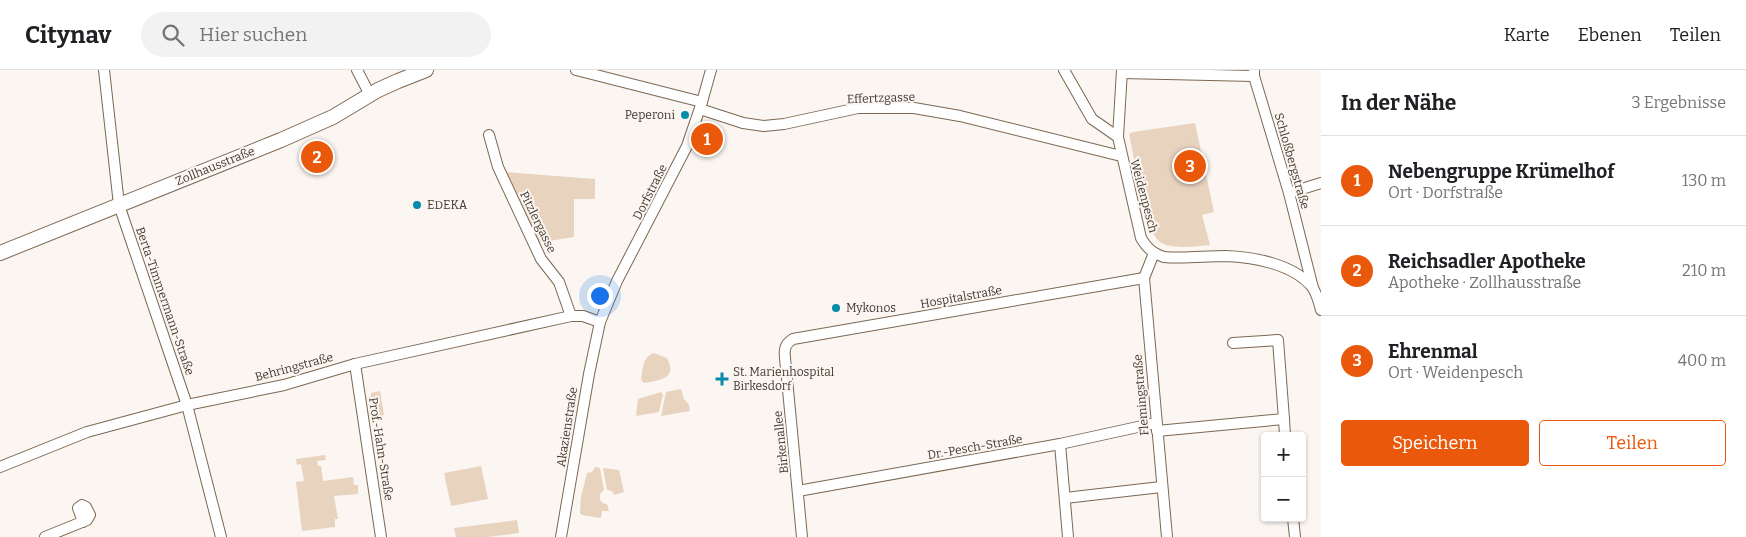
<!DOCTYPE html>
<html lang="de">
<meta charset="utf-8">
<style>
:root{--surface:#fff;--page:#f2f2f2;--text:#202124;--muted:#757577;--line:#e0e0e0;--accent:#ea580c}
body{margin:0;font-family:Bitter,serif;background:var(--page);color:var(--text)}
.controls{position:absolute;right:15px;bottom:15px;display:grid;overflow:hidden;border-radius:5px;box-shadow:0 1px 4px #0004}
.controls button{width:45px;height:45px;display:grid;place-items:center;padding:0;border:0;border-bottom:1px solid var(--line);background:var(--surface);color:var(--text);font:25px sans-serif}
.you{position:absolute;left:599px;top:225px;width:18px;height:18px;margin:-12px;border:4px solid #fff;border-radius:50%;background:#1a73e8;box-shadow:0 0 0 8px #1a73e833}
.badge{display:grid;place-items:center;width:32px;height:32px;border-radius:50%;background:var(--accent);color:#fff;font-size:16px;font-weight:700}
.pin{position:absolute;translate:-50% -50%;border:2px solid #fff;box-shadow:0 1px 5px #0006}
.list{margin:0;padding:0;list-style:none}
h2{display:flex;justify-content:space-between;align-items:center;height:65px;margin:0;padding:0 20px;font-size:21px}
h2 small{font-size:16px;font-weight:400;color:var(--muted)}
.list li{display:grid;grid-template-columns:32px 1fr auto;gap:15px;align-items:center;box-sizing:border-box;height:90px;padding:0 20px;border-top:1px solid var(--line)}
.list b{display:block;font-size:19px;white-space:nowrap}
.list p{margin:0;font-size:16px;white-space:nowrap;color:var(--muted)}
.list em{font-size:16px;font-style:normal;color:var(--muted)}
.actions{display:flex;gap:10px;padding:15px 20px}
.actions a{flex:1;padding:11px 0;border:1px solid var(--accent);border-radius:5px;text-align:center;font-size:18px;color:var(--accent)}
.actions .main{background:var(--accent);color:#fff}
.icon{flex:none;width:28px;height:28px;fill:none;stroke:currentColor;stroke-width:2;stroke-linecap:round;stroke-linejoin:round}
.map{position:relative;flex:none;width:1321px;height:467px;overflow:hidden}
header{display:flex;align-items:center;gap:30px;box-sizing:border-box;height:70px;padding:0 25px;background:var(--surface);border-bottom:1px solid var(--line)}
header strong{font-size:24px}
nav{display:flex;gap:28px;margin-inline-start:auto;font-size:18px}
.search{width:350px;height:45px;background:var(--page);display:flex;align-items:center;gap:12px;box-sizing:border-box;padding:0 18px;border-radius:28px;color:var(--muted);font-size:19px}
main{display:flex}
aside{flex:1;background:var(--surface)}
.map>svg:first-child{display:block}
.green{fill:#e8d3bf}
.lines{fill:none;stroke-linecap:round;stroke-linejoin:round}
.street-casing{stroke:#7d6751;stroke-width:12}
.secondary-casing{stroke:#7d6751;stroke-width:16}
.street{stroke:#fff;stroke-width:10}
.secondary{stroke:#fff;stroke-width:14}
.poi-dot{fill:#058bab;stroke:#fbf6f1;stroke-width:2}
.labels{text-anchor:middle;stroke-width:4;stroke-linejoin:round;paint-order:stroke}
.street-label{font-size:12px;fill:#43392f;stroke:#fbf6f1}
.poi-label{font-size:12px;fill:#43392f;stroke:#fbf6f1;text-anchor:start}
</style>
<header>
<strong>Citynav</strong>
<div class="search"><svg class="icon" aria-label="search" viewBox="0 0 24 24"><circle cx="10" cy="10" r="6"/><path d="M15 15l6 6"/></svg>Hier suchen</div>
<nav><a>Karte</a><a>Ebenen</a><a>Teilen</a></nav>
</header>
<main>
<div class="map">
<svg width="1321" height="467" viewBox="0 0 1321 467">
<rect width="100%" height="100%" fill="#fbf6f1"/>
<!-- green -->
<g class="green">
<path d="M 1195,53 L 1214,142 L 1202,145 L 1210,175 C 1197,176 1170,180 1160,172 C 1144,159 1134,86 1129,64 L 1133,62 Z"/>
<polygon points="504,102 595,109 595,129 574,129 574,167 537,173"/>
<path d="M 654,283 L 667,288 C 678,309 660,310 644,313 L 641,310 C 643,299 642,287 654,283 Z"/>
<polygon points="681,319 684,329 689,335 690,341 661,346 666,322"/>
<polygon points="380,321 384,345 380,346 381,351 372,353 367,327 371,326 371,323"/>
<polygon points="661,322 663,325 659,342 636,346 638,329"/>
<polygon points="325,385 326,390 317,391 318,396 321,396 323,411 353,407 354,415 358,415 358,424 334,426 338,449 335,449 335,457 302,461 296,412 304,411 301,394 297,395 296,389"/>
<polygon points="481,396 488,429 451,436 444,403"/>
<path d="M 595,397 L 600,398 L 604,420 L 600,424 C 599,430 601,434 607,434 L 609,441 L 602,441 L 601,448 L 582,445 L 580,443 L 581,427 L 587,403 L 592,402 Z"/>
<polygon points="603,398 619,400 624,422 614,425 612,421 607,420"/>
<polygon points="517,450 519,463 487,467 456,467 454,458"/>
</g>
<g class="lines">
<!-- street casing -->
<g class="street-casing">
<g id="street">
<polyline points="104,0 119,135 187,335 221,467"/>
<polyline points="357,0 370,25"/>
<polyline points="576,0 702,32"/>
<polyline points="1064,0 1092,49 1118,67"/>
<path d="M 1122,0 L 1118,67 L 1141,168 C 1147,178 1152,183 1164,187 C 1184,189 1205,186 1225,186 C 1254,187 1294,194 1313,218 C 1317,225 1319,232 1321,240"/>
<polyline points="1254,0 1254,6 1289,123 1313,218"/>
<polyline points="1122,3 1254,6"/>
<polyline points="700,39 743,53 764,56 784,54 858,38 914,38 960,46 1121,86"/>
<polyline points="489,65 498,97 541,189 559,212 571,246"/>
<polyline points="1289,123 1321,113"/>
<polyline points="1154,183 1144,208 1167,467"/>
<polyline points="355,294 381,467"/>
<polyline points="1284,349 1285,366"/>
<polyline points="1157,361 1284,349 1278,270 1233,273"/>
<polyline points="1060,374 1068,467"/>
<polyline points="0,397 87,362 187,335 284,315 355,294 571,246 583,246 600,252"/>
<polyline points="798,421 1060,374 1156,353"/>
<polyline points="1065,428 1161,417"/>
<polyline points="1293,448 1295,467"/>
<polyline points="45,467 87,450 90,445 86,437 82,435 78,438 83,452"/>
<polyline points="561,467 589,304 600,252 617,211 687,76 702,32 711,0"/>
<path d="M 802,467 L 785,288 C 784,279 785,274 793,269 L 1144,208"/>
</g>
</g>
<!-- secondary casing -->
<g class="secondary-casing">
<polyline id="secondary" points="0,183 281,70 333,47 378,20 398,11 426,0"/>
</g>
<!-- street -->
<use href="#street" class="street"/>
<!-- secondary -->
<use href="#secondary" class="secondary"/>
</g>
<!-- markers -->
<g class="poi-dot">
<circle cx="685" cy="45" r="5"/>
<circle cx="417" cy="135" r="5"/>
<circle cx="836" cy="238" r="5"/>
<path d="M719.5 301.5h5v5h5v5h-5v5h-5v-5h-5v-5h5z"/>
</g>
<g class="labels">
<!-- street labels -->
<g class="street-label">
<text transform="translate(881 28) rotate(-2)" y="4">Effertzgasse</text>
<text transform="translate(1292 91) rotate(74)" y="4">Schloßbergstraße</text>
<text transform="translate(215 96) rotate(-22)" y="4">Zollhausstraße</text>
<text transform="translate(650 122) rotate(-63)" y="4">Dorfstraße</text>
<text transform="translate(1144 126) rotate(75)" y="4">Weidenpesch</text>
<text transform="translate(538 152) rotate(64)" y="4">Pitzlergasse</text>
<text transform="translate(961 227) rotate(-10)" y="4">Hospitalstraße</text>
<text transform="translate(165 231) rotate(71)" y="4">Berta-Timmermann-Straße</text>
<text transform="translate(294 297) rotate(-15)" y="4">Behringstraße</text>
<text transform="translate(1141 325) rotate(-95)" y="4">Flemingstraße</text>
<text transform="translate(567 357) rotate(-81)" y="4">Akazienstraße</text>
<text transform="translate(781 372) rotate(-96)" y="4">Birkenallee</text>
<text transform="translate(975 377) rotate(-10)" y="4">Dr.-Pesch-Straße</text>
<text transform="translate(381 379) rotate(81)" y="4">Prof.-Hahn-Straße</text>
</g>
<!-- poi labels -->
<g class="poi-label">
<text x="675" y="49" text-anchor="end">Peperoni</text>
<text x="427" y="139">EDEKA</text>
<text x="846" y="242">Mykonos</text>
<text x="733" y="306">St. Marienhospital<tspan x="733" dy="14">Birkesdorf</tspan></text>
</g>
</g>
</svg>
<div class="controls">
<button>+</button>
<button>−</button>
</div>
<div class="you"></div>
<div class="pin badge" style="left:707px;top:69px">1</div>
<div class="pin badge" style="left:317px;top:87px">2</div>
<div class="pin badge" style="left:1190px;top:96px">3</div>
</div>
<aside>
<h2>In der Nähe<small>3 Ergebnisse</small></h2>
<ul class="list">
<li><span class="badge">1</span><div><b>Nebengruppe Krümelhof</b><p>Ort · Dorfstraße</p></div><em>130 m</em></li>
<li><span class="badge">2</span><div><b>Reichsadler Apotheke</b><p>Apotheke · Zollhausstraße</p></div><em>210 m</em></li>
<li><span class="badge">3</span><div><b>Ehrenmal</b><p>Ort · Weidenpesch</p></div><em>400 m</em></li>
</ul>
<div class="actions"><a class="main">Speichern</a><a>Teilen</a></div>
</aside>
</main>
